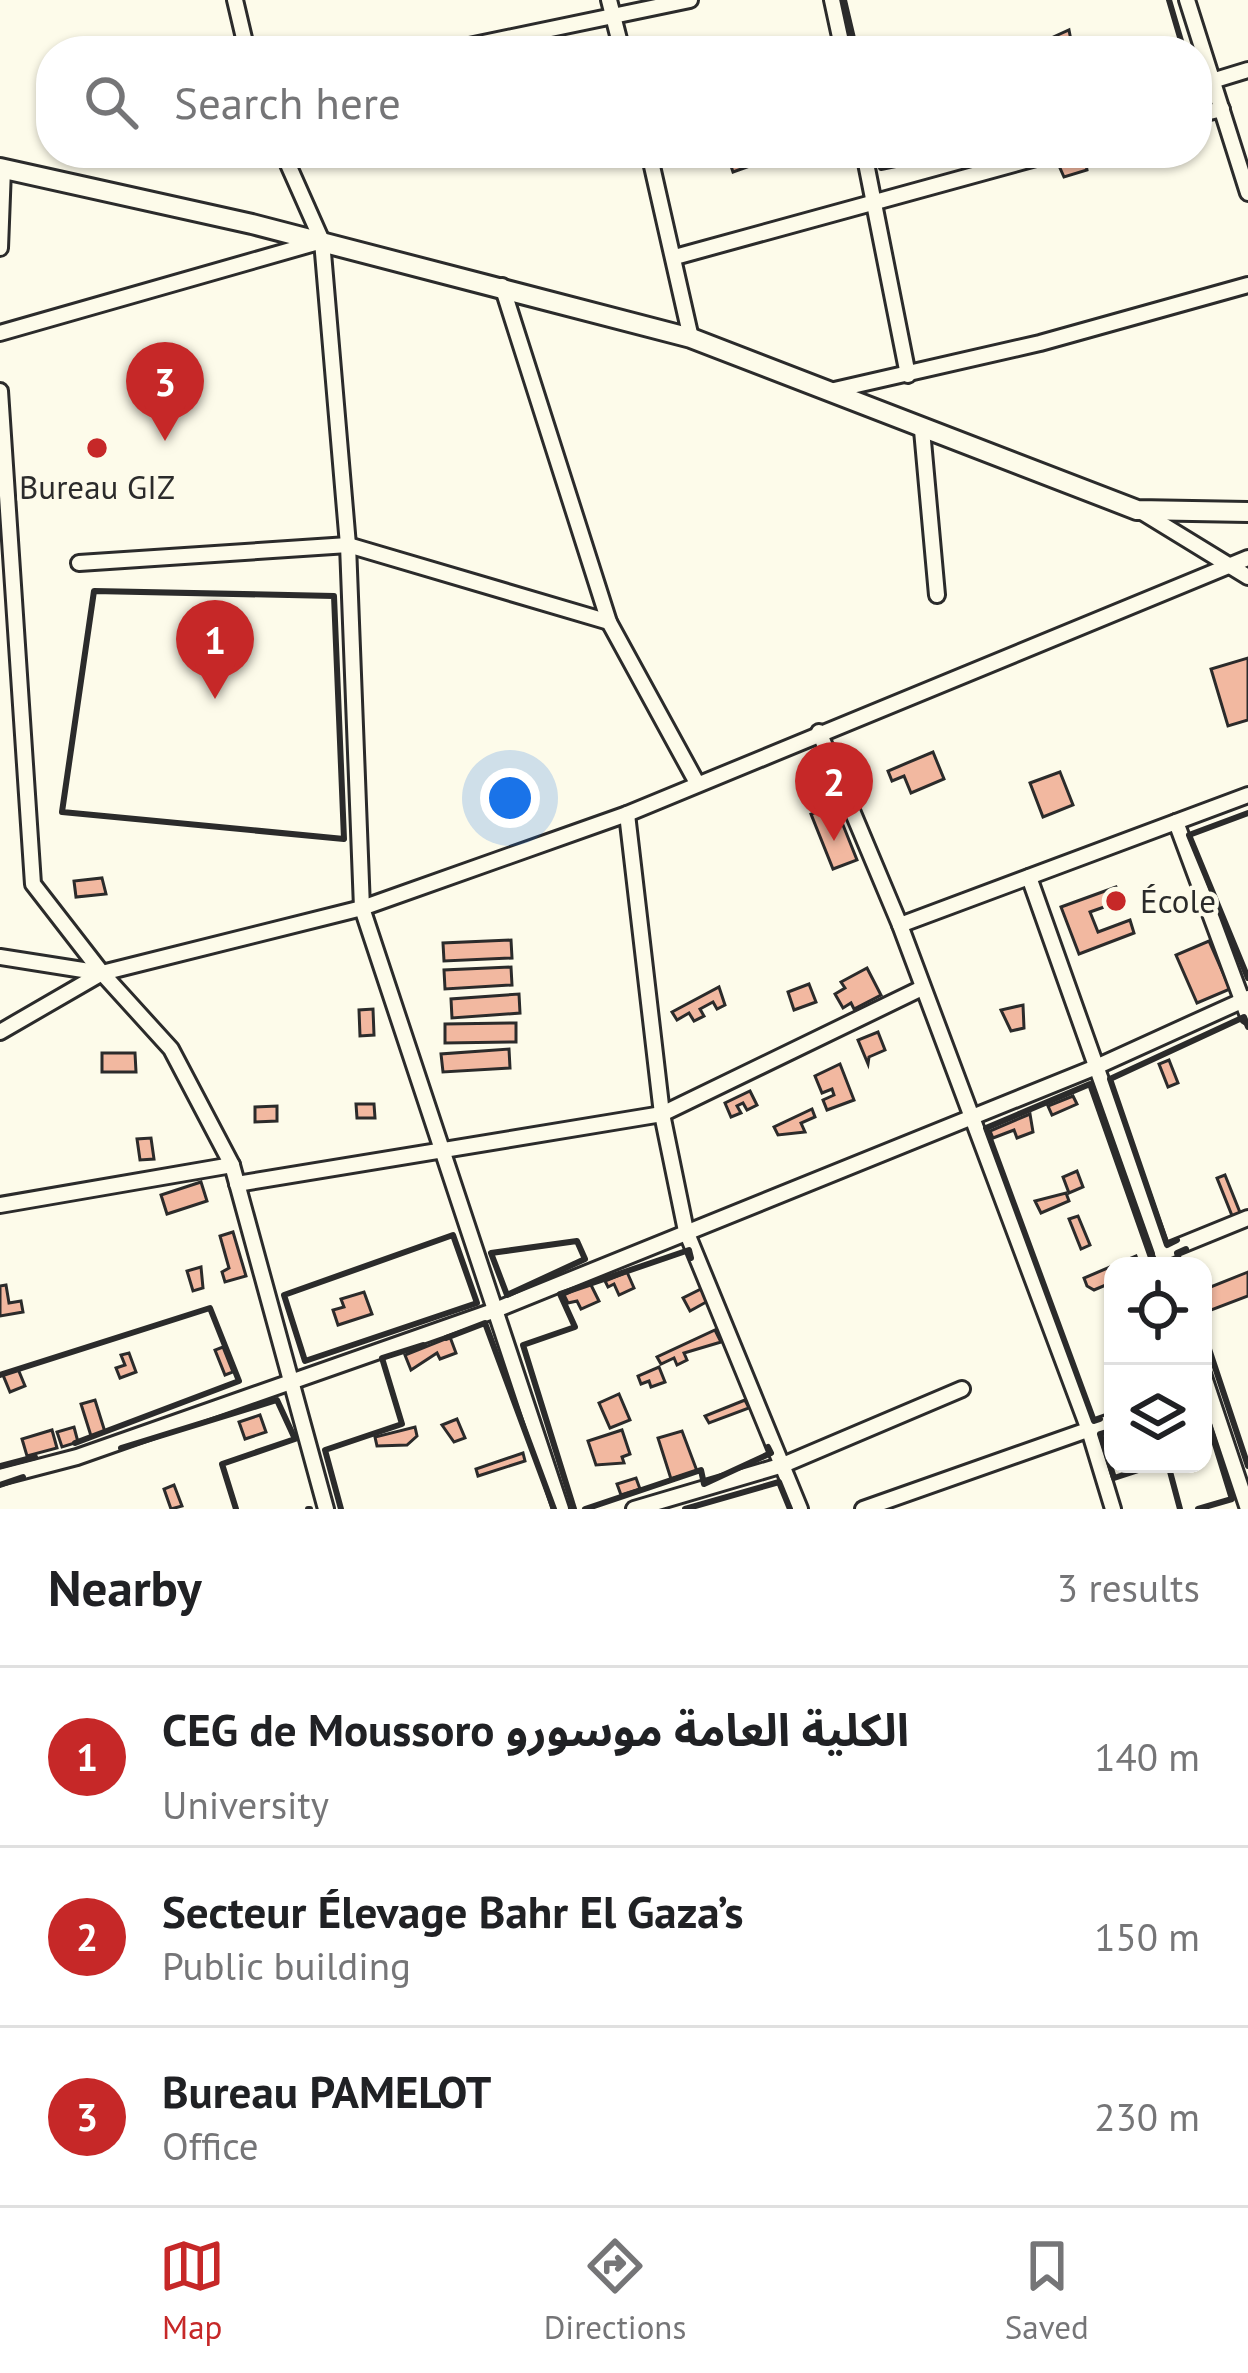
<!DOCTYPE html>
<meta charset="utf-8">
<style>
:root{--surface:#fff;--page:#f6f6f6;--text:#202124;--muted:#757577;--line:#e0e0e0;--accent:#c62828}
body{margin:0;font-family:"PT Sans","Noto Sans Arabic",sans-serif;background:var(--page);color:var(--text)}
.controls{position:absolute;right:36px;bottom:36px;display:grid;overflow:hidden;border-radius:24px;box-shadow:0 3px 9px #0004}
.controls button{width:108px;height:108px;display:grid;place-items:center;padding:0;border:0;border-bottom:3px solid var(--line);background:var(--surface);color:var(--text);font:60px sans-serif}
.you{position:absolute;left:510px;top:798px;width:42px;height:42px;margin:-30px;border:9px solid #fff;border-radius:50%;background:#1a73e8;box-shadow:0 0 0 18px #1a73e833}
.badge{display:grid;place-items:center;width:78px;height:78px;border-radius:50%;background:var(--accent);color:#fff;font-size:39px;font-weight:700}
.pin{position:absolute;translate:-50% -99px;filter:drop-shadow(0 3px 6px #0008)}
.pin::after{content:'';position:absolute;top:63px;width:42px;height:36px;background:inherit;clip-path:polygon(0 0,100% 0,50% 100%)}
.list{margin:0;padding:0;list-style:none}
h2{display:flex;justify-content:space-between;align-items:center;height:156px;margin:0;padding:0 48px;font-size:51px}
h2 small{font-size:39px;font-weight:400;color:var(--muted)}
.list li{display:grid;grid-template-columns:78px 1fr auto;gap:36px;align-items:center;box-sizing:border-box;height:180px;padding:0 48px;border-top:3px solid var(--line)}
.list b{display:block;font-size:45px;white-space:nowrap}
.list p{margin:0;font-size:39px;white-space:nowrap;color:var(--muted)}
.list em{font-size:39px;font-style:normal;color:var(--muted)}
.icon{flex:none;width:66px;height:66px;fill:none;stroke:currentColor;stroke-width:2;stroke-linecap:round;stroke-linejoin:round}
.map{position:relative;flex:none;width:1248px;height:1509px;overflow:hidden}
.search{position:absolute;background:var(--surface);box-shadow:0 3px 9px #0004;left:36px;right:36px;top:36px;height:132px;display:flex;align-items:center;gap:30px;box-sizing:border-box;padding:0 42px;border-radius:48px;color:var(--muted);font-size:45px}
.sheet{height:696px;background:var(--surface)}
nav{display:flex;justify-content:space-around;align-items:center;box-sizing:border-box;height:168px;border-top:3px solid var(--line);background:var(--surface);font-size:33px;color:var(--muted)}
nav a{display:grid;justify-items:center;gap:6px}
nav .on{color:var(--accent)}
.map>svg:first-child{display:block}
.building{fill:#f2b8a0;stroke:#2b2b2b;stroke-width:3}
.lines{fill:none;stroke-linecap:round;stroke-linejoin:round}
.minor-casing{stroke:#2b2b2b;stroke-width:20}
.secondary-casing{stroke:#2b2b2b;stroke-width:24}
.minor{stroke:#fdfbea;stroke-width:14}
.secondary{stroke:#fdfbea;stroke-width:18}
.wall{stroke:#2b2b2b;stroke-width:6}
.poi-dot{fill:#c62828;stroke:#fdfbea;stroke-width:4.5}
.labels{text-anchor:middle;stroke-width:9;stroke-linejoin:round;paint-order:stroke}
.poi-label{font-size:33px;fill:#2b2b2b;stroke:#fdfbea}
</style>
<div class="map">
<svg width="1248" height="1509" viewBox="0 0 1248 1509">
<rect width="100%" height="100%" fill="#fdfbea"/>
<!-- building -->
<g class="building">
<polygon points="1069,30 1073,51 1054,51 1051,38"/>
<polygon points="557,38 562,51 533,51 532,45"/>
<polygon points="947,40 947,49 941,51 900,51"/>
<polygon points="754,153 758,163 733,172 727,154"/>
<polygon points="1084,153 1087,170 1064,177 1056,159"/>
<polygon points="1248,658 1248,720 1228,726 1211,669"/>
<polygon points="933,752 944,779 911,793 904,776 892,781 888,771"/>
<polygon points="1060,772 1073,805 1043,817 1030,783"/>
<polygon points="835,805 857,860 833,869 811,814"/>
<polygon points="102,878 106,894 76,897 74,881"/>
<polygon points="1116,887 1121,901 1090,912 1098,932 1130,920 1134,933 1079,954 1061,907"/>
<polygon points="511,940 512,958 444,961 443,943"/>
<polygon points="1209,941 1230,989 1197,1003 1176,955"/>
<polygon points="511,967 512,985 445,989 444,970"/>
<polygon points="867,968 881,995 854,1009 851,1003 843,1008 835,994 845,988 841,982"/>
<polygon points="809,984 816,1002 794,1010 788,992"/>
<polygon points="719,987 725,1005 717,1009 713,1002 700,1009 704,1016 694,1021 689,1013 677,1020 672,1012"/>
<polygon points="519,994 520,1013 452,1018 451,999"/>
<polygon points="1023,1005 1024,1028 1011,1031 1001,1010"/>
<polygon points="373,1009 374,1035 360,1036 359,1010"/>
<polygon points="516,1023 516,1042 445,1043 445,1024"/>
<polygon points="878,1032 885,1050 869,1057 868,1064 858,1040"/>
<polygon points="509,1049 510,1068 443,1072 441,1054"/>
<polygon points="102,1053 135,1053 136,1072 102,1072"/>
<polygon points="1169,1060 1178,1083 1168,1087 1159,1064"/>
<polygon points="840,1064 854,1100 827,1110 823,1100 834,1095 832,1089 822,1093 815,1076"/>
<polygon points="750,1091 757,1105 747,1110 743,1103 737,1106 741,1113 731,1117 725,1103"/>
<polygon points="1073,1096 1077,1104 1052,1115 1048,1106"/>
<polygon points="356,1104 374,1104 375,1118 357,1118"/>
<polygon points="277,1106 277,1121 255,1122 255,1107"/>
<polygon points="812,1109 815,1117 801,1123 805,1132 778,1135 774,1127"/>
<polygon points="1030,1114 1033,1132 1017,1138 1014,1130 993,1138 990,1131"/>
<polygon points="151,1138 154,1159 140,1160 137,1139"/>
<polygon points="1077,1171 1083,1187 1069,1193 1063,1177"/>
<polygon points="1225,1175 1241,1215 1233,1218 1217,1178"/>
<polygon points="201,1182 207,1201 167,1214 161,1195"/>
<polygon points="1066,1193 1069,1201 1041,1213 1035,1201"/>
<polygon points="1078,1216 1090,1245 1081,1249 1069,1219"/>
<polygon points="233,1232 246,1276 225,1282 222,1272 229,1268 220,1236"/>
<polygon points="1136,1256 1140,1266 1113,1266 1113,1282 1094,1290 1087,1286 1084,1278"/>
<polygon points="201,1267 203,1288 193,1291 187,1271"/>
<polygon points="627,1272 634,1288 619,1295 614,1284 608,1287 605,1281"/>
<polygon points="1248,1272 1248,1296 1206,1312 1203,1290"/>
<polygon points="590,1283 599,1301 581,1309 577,1301 568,1303 564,1295"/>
<polygon points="6,1285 9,1303 21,1301 23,1312 0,1316 0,1286"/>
<polygon points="701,1289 708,1301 690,1311 683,1298"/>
<polygon points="364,1292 372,1314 338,1325 333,1310 344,1307 341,1299"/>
<polygon points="715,1330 721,1342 684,1353 687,1360 677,1365 674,1358 661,1364 657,1357"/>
<polygon points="450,1337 456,1353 440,1359 437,1353 411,1370 405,1355"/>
<polygon points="223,1347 233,1372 225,1375 215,1350"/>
<polygon points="129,1353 136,1372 120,1378 116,1368 125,1365 121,1355"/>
<polygon points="659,1367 665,1382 651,1387 649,1381 641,1384 638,1376"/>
<polygon points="18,1369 25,1386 10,1392 3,1375"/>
<polygon points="619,1394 630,1420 610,1428 599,1403"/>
<polygon points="95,1400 105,1432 91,1436 81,1404"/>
<polygon points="745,1400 749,1408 709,1423 705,1416"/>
<polygon points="260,1415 266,1432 245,1439 239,1422"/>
<polygon points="457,1419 465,1438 454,1442 442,1425"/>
<polygon points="74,1427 78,1442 62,1447 57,1432"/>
<polygon points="415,1427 417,1436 407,1445 377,1446 375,1437"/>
<polygon points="52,1430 57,1448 27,1456 22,1439"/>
<polygon points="622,1430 630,1454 622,1457 624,1463 596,1465 588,1441"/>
<polygon points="682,1431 697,1471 671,1479 658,1438"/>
<polygon points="523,1453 525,1461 478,1476 476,1469"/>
<polygon points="636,1478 640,1489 621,1495 617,1484"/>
<polygon points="174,1485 182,1506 171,1509 164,1489"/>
</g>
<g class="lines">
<!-- minor casing -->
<g class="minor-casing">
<g id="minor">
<polyline points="235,0 247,51"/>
<polyline points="609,0 622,51"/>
<polyline points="832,0 843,51"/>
<polyline points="1187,0 1248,193"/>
<polyline points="445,51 690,0"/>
<polyline points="1212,81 1248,70"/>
<polyline points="1197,115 1222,109"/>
<polyline points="283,153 322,241"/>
<polyline points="649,153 691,338"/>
<polyline points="864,153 908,375"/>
<polyline points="0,248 3,169"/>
<polyline points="675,257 1054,153"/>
<polyline points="502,286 609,622 697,783"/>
<polyline points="0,333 322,241 348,545 362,908 561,1509"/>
<polyline points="0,391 33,884 102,973 171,1049 232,1165 326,1509"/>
<polyline points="830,391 1040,343 1248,285"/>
<polyline points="922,430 937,595"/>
<polyline points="1142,512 1248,577"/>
<polyline points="79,563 348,545 609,622"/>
<polyline points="819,732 900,925 1089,1430 1113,1509"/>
<polyline points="627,814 662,1114 686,1231 800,1509"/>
<polyline points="1176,822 1248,1016"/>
<polyline points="1029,877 1167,1266"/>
<polyline points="900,925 1248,795"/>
<polyline points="0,957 102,973"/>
<polyline points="0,1032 102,973 362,908 627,814 1248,558"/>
<polyline points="237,1184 662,1114 922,988"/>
<polyline points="0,1205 232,1165"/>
<polyline points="1162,1253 1248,1218"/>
<polyline points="1203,1374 1248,1509"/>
<polyline points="0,1477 77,1457 493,1311 1096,1067 1248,998"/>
<polyline points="634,1509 783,1465 962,1389"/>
<polyline points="863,1509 1113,1421"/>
</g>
</g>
<!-- secondary casing -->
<g class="secondary-casing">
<polyline id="secondary" points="0,168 252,224 691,338 1137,510 1248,512"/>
</g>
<!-- minor -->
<use href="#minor" class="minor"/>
<!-- secondary -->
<use href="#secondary" class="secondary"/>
<!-- wall -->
<g class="wall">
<polyline points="844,0 856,51"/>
<polyline points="1169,0 1184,51"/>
<polyline points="1197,97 1197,103"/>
<polyline points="878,153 881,168 954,153"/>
<polygon points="94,591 334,596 344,839 62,812"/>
<polyline points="1248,813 1189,835 1248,978"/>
<polygon points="453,1235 477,1303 305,1361 284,1295"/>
<polyline points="1177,1240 1167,1245 1110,1079 1244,1017 1248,1027"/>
<polygon points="577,1241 585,1259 507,1295 491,1253"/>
<polyline points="1181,1266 1177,1253 1186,1249"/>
<polyline points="1203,1331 1248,1466"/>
<polyline points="446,1338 485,1323 554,1509"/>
<polyline points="0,1375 210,1308 239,1381 75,1443"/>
<polyline points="1100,1419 1094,1421 986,1128 1090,1084 1154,1266"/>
<polyline points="1113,1430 1100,1434 1114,1478 1157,1464"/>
<polyline points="121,1448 277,1400 295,1439 222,1464 236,1509"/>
<polyline points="1168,1464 1180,1509"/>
<polyline points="0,1466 35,1457"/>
<polyline points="0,1485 23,1477"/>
<polyline points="308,1509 310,1509"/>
<polyline points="341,1509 325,1450 402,1424 382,1358 423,1345"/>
<polyline points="574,1509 523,1345 575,1327 560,1294 689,1250 691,1258"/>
<polyline points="585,1509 701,1470 704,1484 771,1453 768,1447"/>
<polyline points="685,1509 779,1482 790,1509"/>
<polyline points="1198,1509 1232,1499 1203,1405"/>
</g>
</g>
<!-- markers -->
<g class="poi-dot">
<circle cx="97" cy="448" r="12"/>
<circle cx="1116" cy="901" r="12"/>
</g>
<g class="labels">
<!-- poi labels -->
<g class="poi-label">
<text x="97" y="499">Bureau GIZ</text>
<text x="1140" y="913" text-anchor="start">École</text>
</g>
</g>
</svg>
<div class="controls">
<button><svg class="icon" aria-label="locate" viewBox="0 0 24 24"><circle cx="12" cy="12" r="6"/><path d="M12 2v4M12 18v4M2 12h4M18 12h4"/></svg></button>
<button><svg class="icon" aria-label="layers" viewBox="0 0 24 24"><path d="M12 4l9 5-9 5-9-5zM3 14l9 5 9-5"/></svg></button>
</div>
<div class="you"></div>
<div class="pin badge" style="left:215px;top:699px">1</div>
<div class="pin badge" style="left:834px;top:841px">2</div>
<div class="pin badge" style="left:165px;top:441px">3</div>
<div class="search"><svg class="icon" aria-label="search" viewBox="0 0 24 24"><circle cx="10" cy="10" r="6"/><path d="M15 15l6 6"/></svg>Search here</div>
</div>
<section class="sheet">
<h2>Nearby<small>3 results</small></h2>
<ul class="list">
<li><span class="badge">1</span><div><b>CEG de Moussoro الكلية العامة موسورو</b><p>University</p></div><em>140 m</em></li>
<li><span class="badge">2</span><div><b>Secteur Élevage Bahr El Gaza’s</b><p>Public building</p></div><em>150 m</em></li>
<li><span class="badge">3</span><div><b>Bureau PAMELOT</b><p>Office</p></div><em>230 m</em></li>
</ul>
</section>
<nav>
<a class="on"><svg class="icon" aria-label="map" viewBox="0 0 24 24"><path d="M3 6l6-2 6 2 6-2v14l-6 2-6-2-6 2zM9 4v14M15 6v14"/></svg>Map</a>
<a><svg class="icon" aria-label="directions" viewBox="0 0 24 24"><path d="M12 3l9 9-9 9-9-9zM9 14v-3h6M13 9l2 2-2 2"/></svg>Directions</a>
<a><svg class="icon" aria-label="saved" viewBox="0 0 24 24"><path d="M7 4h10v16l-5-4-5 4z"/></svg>Saved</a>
</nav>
